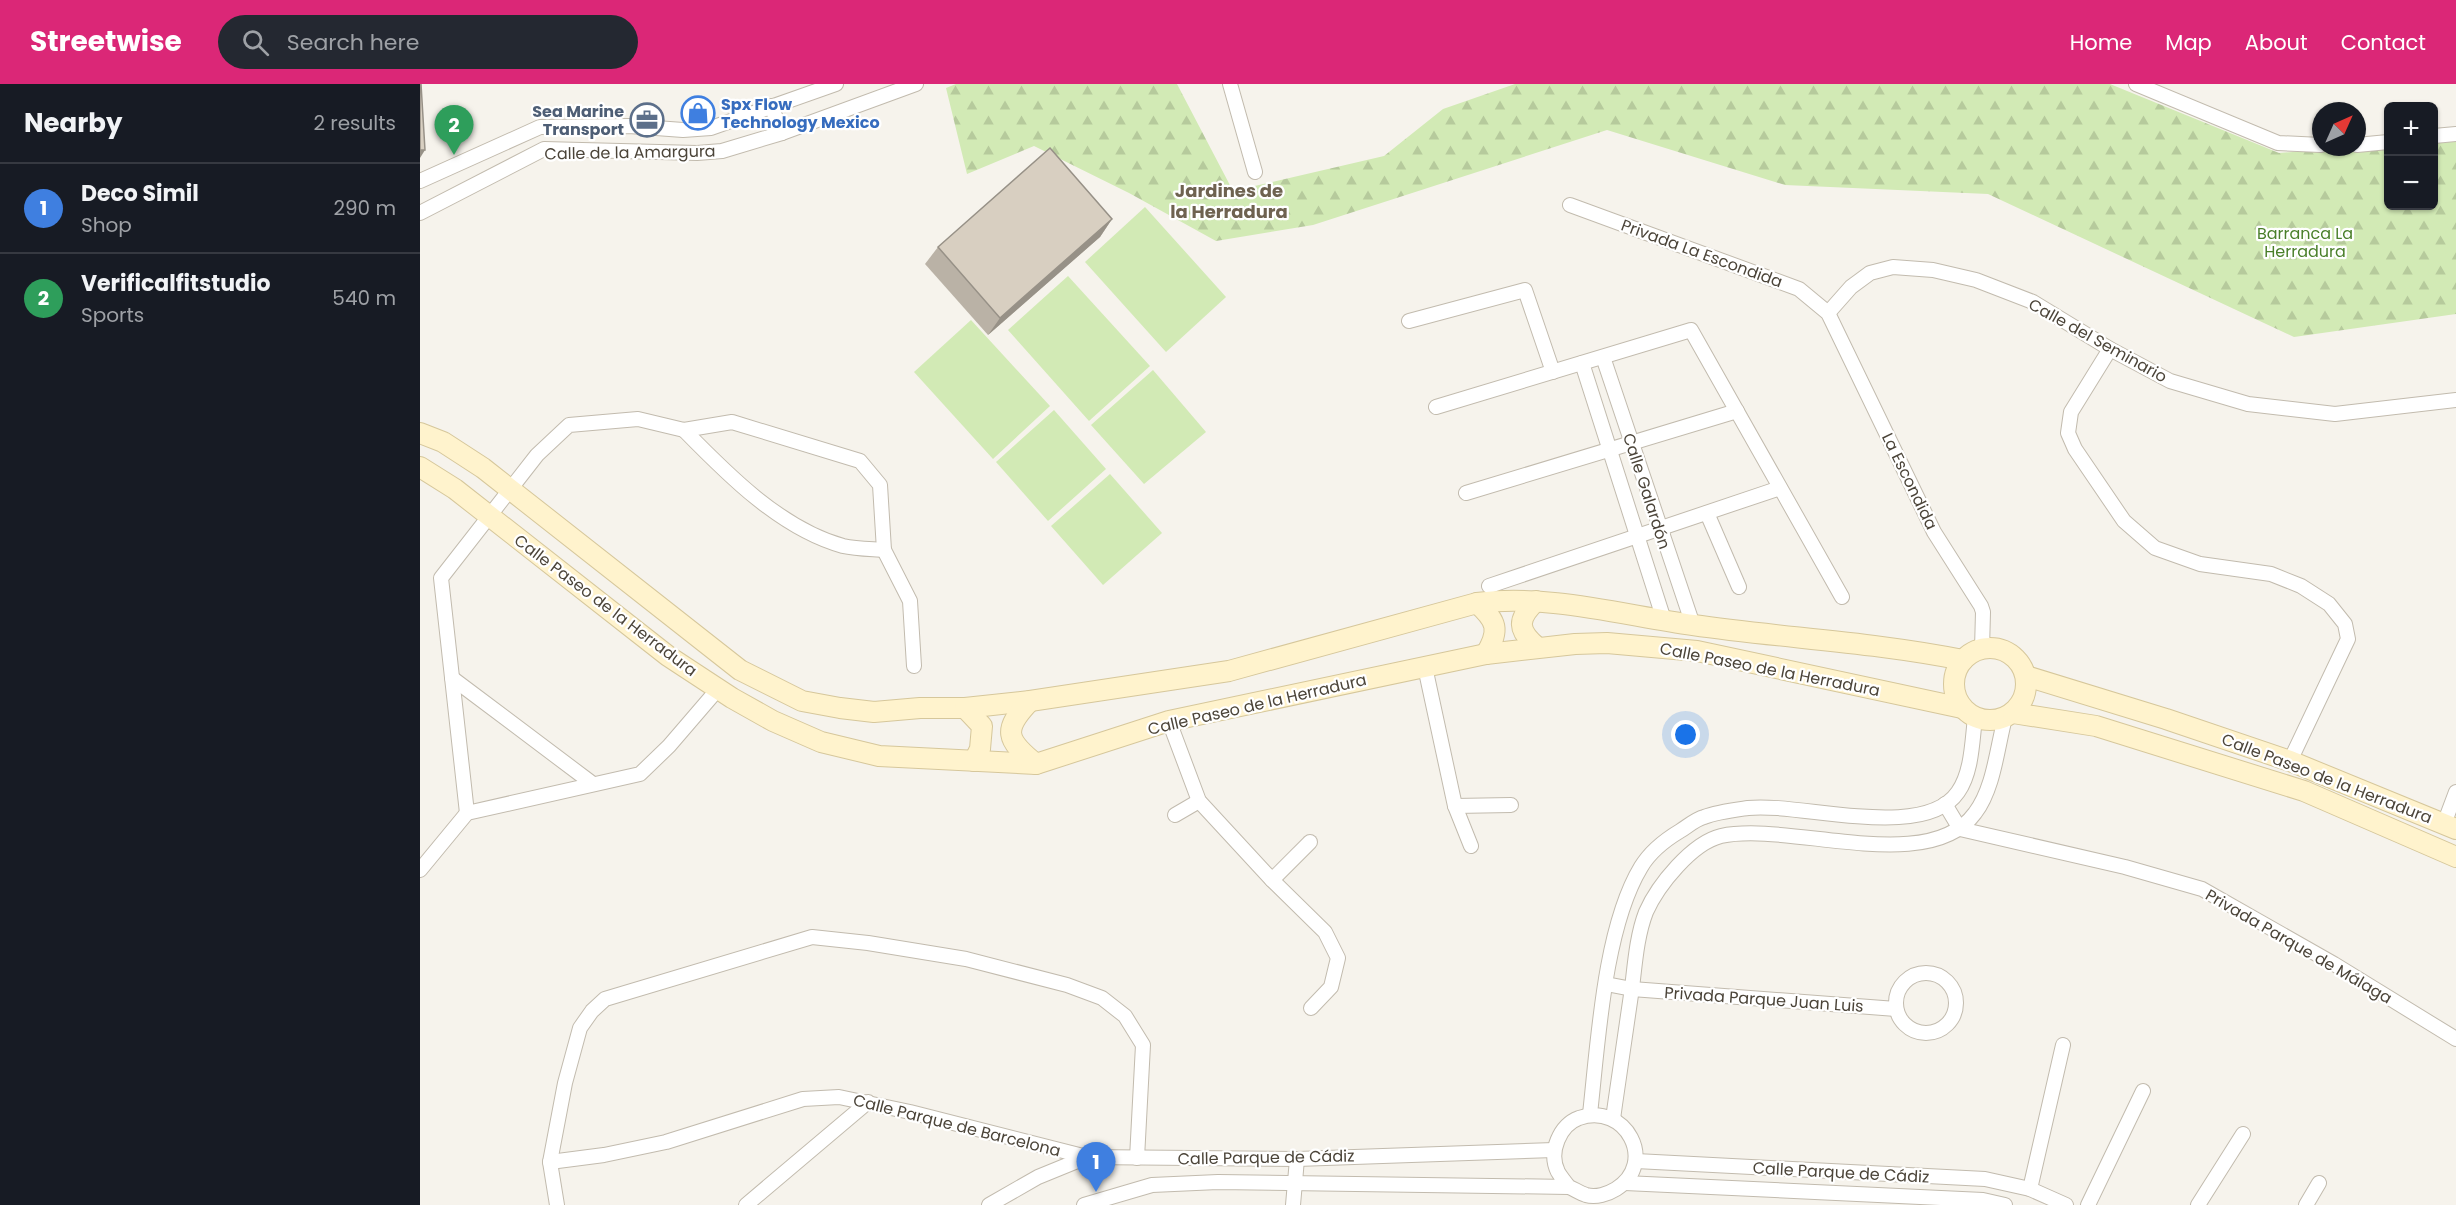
<!DOCTYPE html>
<meta charset="utf-8">
<style>
:root{--surface:#171b24;--page:#242831;--text:#f1f3f6;--muted:#9ea1a6;--line:#363941;--accent:#db2777}
body{margin:0;font-family:Poppins,sans-serif;background:var(--page);color:var(--text)}
.controls{position:absolute;right:18px;top:18px;display:grid;overflow:hidden;border-radius:9px;box-shadow:0 2px 4px #0004}
.controls button{width:54px;height:54px;display:grid;place-items:center;padding:0;border:0;border-bottom:2px solid var(--line);background:var(--surface);color:var(--text);font:30px sans-serif}
.compass{position:absolute;left:1892px;top:18px;width:54px;height:54px;border-radius:50%;background:var(--surface);box-shadow:0 2px 4px #0004;rotate:45deg}
.you{position:absolute;left:1266px;top:651px;width:21px;height:21px;margin:-15px;border:4px solid #fff;border-radius:50%;background:#1a73e8;box-shadow:0 0 0 9px #1a73e833}
.badge{display:grid;place-items:center;width:39px;height:39px;border-radius:50%;background:var(--accent);color:#fff;font-size:20px;font-weight:700}
.pin{position:absolute;translate:-50% -50px;filter:drop-shadow(0 2px 3px #0008)}
.pin::after{content:'';position:absolute;top:32px;width:21px;height:18px;background:inherit;clip-path:polygon(0 0,100% 0,50% 100%)}
.list{margin:0;padding:0;list-style:none}
h2{display:flex;justify-content:space-between;align-items:center;height:78px;margin:0;padding:0 24px;font-size:26px}
h2 small{font-size:20px;font-weight:400;color:var(--muted)}
.list li{display:grid;grid-template-columns:39px 1fr auto;gap:18px;align-items:center;box-sizing:border-box;height:90px;padding:0 24px;border-top:2px solid var(--line)}
.list b{display:block;font-size:22px;white-space:nowrap}
.list p{margin:0;font-size:20px;white-space:nowrap;color:var(--muted)}
.list em{font-size:20px;font-style:normal;color:var(--muted)}
.icon{flex:none;width:33px;height:33px;fill:none;stroke:currentColor;stroke-width:2;stroke-linecap:round;stroke-linejoin:round}
.map{position:relative;flex:none;width:2036px;height:1121px;overflow:hidden}
header{display:flex;align-items:center;gap:36px;box-sizing:border-box;height:84px;padding:0 30px;background:var(--accent);color:#fff}
header strong{font-size:28px}
nav{display:flex;gap:33px;margin-inline-start:auto;font-size:21px}
.search{width:420px;height:54px;background:var(--page);display:flex;align-items:center;gap:15px;box-sizing:border-box;padding:0 21px;border-radius:33px;color:var(--muted);font-size:22px}
main{display:flex}
aside{flex:1;background:var(--surface)}
.map>svg:first-child{display:block}
.forest{fill:url(#forest-firs)}
.park{fill:#d2eab5}
.lines{fill:none;stroke-linecap:round;stroke-linejoin:round}
.street-casing{stroke:#c2bbae;stroke-width:16}
.secondary-casing{stroke:#d6c79b;stroke-width:22}
.street{stroke:#fff;stroke-width:14}
.secondary{stroke:#fff3cd;stroke-width:20}
.wall{fill:#bab2a6}
.shaded-wall{fill:#979187}
.building{fill:#d8cfc1;stroke:#979187;stroke-width:1.5}
.labels{text-anchor:middle;stroke-width:4.5;stroke-linejoin:round;paint-order:stroke}
.shop-label{font-size:16px;font-weight:bold;fill:#366cbe;stroke:#fff;text-anchor:start}
.service-label{font-size:16px;font-weight:bold;fill:#4e5e75;stroke:#fff;text-anchor:end}
.street-label{font-size:16px;fill:#4b4439;stroke:#fff}
.park-label{font-size:16px;fill:#4a7f2a;stroke:#fff}
.neighbourhood-label{font-size:18px;font-weight:bold;fill:#6e6250;stroke:#fff}
</style>
<header>
<strong>Streetwise</strong>
<div class="search"><svg class="icon" aria-label="search" viewBox="0 0 24 24"><circle cx="10" cy="10" r="6"/><path d="M15 15l6 6"/></svg>Search here</div>
<nav><a>Home</a><a>Map</a><a>About</a><a>Contact</a></nav>
</header>
<main>
<aside>
<h2>Nearby<small>2 results</small></h2>
<ul class="list">
<li><span class="badge" style="background:#3f7fe0">1</span><div><b>Deco Simil</b><p>Shop</p></div><em>290 m</em></li>
<li><span class="badge" style="background:#2e9e5b">2</span><div><b>Verificalfitstudio</b><p>Sports</p></div><em>540 m</em></li>
</ul>
</aside>
<div class="map">
<svg width="2036" height="1121" viewBox="0 0 2036 1121">
<defs>
<pattern id="forest-firs" width="22" height="20" patternUnits="userSpaceOnUse" patternTransform="scale(1.5)"><rect width="22" height="20" fill="#d2eab5"/><path d="M5 1l3.5 6h-7zM16 11l3.5 6h-7z" fill="#b6ca9c"/></pattern>
</defs>
<rect width="100%" height="100%" fill="#f6f3ec"/>
<!-- forest -->
<polygon class="forest" points="536,0 757,0 813,107 964,72 1023,25 1095,0 1690,0 1859,69 1968,61 1968,122 2014,122 2014,57 2036,56 2036,230 1874,253 1568,110 1365,101 1187,46 893,141 796,157 709,109 614,62 547,90 526,4"/>
<!-- park -->
<g class="park">
<polygon points="725,123 806,213 746,268 665,178"/>
<polygon points="648,192 730,282 669,337 588,246"/>
<polygon points="551,236 630,322 573,375 494,288"/>
<polygon points="733,286 786,348 724,400 671,341"/>
<polygon points="634,326 686,385 628,437 576,378"/>
<polygon points="690,390 742,449 683,501 631,442"/>
</g>
<g class="lines">
<!-- street casing -->
<g class="street-casing">
<g id="street">
<polyline points="810,0 835,88"/>
<polyline points="1716,0 1858,59 1901,61"/>
<polyline points="351,22 362,49"/>
<polyline points="2014,52 2036,50"/>
<polyline points="1937,61 1968,58"/>
<polyline points="0,97 120,43 209,42 263,46 291,44 416,0"/>
<polyline points="1150,121 1379,205 1408,229 1514,448 1561,522 1563,528 1562,565"/>
<polyline points="0,129 124,65 277,69 302,67 362,49 496,0"/>
<polyline points="1408,229 1431,203 1450,189 1473,183 1513,186 1556,196 1613,218 1690,265 1750,297 1828,320 1915,330 2036,316"/>
<polyline points="989,237 1105,206 1133,288"/>
<polyline points="1690,265 1651,328 1648,349 1655,365 1704,437 1735,464 1780,480 1851,490 1881,502 1909,520 1925,540 1928,555 1870,677"/>
<polyline points="1183,273 1273,541"/>
<polyline points="1162,279 1244,536"/>
<polyline points="1016,323 1271,246 1422,513"/>
<path d="M 264,346 C 307,390 361,445 423,462 C 436,465 451,465 464,466"/>
<polyline points="1046,409 1317,327"/>
<polyline points="1287,429 1319,503"/>
<polyline points="1069,502 1360,404"/>
<polyline points="1005,583 1035,722 1051,762"/>
<polyline points="32,594 173,700"/>
<polyline points="749,637 779,717 852,796 905,848 918,874 911,903 891,924"/>
<polyline points="1525,720 1540,745 1705,783 1782,805 1914,880 2036,955"/>
<polyline points="1035,722 1091,721"/>
<polyline points="47,729 21,494 117,371 149,341 218,335 264,346 312,338 440,377 460,401 464,466 490,517 494,582"/>
<polyline points="755,731 779,717"/>
<polyline points="2024,740 2036,708"/>
<polyline points="0,786 47,729 220,690 249,662 298,605"/>
<polyline points="852,796 890,758"/>
<circle cx="1506" cy="919" r="30"/>
<polyline points="1186,900 1212,905 1476,925"/>
<path d="M 1170,1030 C 1178,959 1184,844 1221,783 C 1230,768 1245,756 1260,747 C 1268,742 1276,735 1284,733 C 1297,728 1314,726 1328,724 C 1380,718 1504,758 1538,708 C 1552,688 1552,658 1555,634"/>
<path d="M 1193,1035 C 1199,991 1206,947 1212,904 C 1215,879 1217,851 1226,828 C 1238,801 1272,759 1301,752 C 1370,737 1509,793 1555,729 C 1574,704 1577,664 1585,634"/>
<polyline points="1216,1077 1565,1095 1610,1105 1646,1121"/>
<polyline points="130,1078 184,1071 246,1058 383,1015 419,1013 490,1028 667,1073"/>
<polyline points="1205,1099 1563,1116 1585,1121"/>
<polyline points="1610,1105 1643,961"/>
<polyline points="137,1121 130,1078 145,999 160,944 172,927 185,915 392,853 448,859 546,875 647,901 682,914 705,932 723,961 717,1074"/>
<polyline points="326,1121 448,1018"/>
<polyline points="569,1121 618,1093 667,1073 877,1075 1134,1066"/>
<path d="M 664,1121 L 732,1101 L 798,1098 L 1149,1103 C 1154,1105 1160,1109 1166,1111 C 1176,1114 1188,1110 1196,1105 C 1238,1079 1206,1018 1159,1034 C 1140,1041 1128,1068 1138,1088 C 1141,1093 1145,1098 1149,1103"/>
<polyline points="873,1121 877,1075"/>
<polyline points="1668,1121 1723,1007"/>
<polyline points="1778,1121 1823,1050"/>
<polyline points="1886,1121 1899,1099"/>
</g>
</g>
<!-- secondary casing -->
<g class="secondary-casing">
<g id="secondary">
<path d="M 0,349 L 23,358 L 63,384 L 320,586 L 382,617 L 420,624 L 454,628 L 500,624 L 545,624 L 610,617 L 809,587 L 1057,519 C 1129,510 1202,531 1273,541 C 1363,554 1454,558 1543,576"/>
<polyline points="0,383 35,405 248,572 312,614 353,637 401,658 459,672 616,680 749,637 1066,570 1155,560 1187,559 1277,567 1542,624"/>
<path d="M 1116,517 C 1097,535 1097,546 1117,563"/>
<path d="M 1057,519 C 1077,537 1080,546 1066,570"/>
<circle cx="1570" cy="600" r="36"/>
<polyline points="1606,592 1746,635 1870,677 2036,745"/>
<path d="M 610,617 C 582,646 586,656 616,680"/>
<polyline points="545,624 562,642 560,665 554,677"/>
<polyline points="1593,629 1676,642 1884,707 2036,773"/>
</g>
</g>
<!-- street -->
<use href="#street" class="street"/>
<!-- secondary -->
<use href="#secondary" class="secondary"/>
</g>
<!-- wall -->
<polygon class="wall" points="692,135 680,153 568,251 505,180 518,163"/>
<!-- shaded-wall -->
<g class="shaded-wall">
<polygon points="0,66 5,66 0,74"/>
<polygon points="692,135 680,153 568,251 580,234"/>
</g>
<!-- building -->
<g class="building">
<polygon points="0,0 1,0 5,66 0,66"/>
<polygon points="630,64 692,135 580,234 518,163"/>
</g>
<!-- icons -->
<defs>
<g id="shop-ring" transform="scale(1.725)"><circle r="9.5" fill="#fff" stroke="#3f7fe0" stroke-width="1.5"/><path d="M-5-2.5h2.3a2.7 3.5 0 0 1 5.4 0H5L5.5 6h-11ZM-1.5-2.5h3a1.5 2.3 0 0 0-3 0Z" fill="#3f7fe0"/></g>
<g id="office-ring" transform="scale(1.725)"><circle r="9.5" fill="#fff" stroke="#5c6f8a" stroke-width="1.5"/><path d="M-6-3h4V-5.5h4V-3h4V5H-6ZM-1-4.5V-3h2v-1.5ZM-6 0V1H6V0Z" fill="#5c6f8a"/></g>
</defs>
<g fill-rule="evenodd">
<use href="#shop-ring" x="278" y="29"/>
<use href="#office-ring" x="227" y="36"/>
</g>
<g class="labels">
<!-- shop labels -->
<g class="shop-label">
<text x="301" y="26">Spx Flow<tspan x="301" dy="18">Technology Mexico</tspan></text>
</g>
<!-- service labels -->
<g class="service-label">
<text x="204" y="33">Sea Marine<tspan x="204" dy="18">Transport</tspan></text>
</g>
<!-- street labels -->
<g class="street-label">
<text transform="translate(210 68) rotate(-1)" y="6">Calle de la Amargura</text>
<text transform="translate(1282 169) rotate(20)" y="6">Privada La Escondida</text>
<text transform="translate(1678 256) rotate(29)" y="6">Calle del Seminario</text>
<text transform="translate(1490 397) rotate(64)" y="6">La Escondida</text>
<text transform="translate(1227 407) rotate(72)" y="6">Calle Galardón</text>
<text transform="translate(186 521) rotate(37)" y="6">Calle Paseo de la Herradura</text>
<text transform="translate(1350 585) rotate(11)" y="6">Calle Paseo de la Herradura</text>
<text transform="translate(837 620) rotate(-13)" y="6">Calle Paseo de la Herradura</text>
<text transform="translate(1907 694) rotate(21)" y="6">Calle Paseo de la Herradura</text>
<text transform="translate(1879 862) rotate(30)" y="6">Privada Parque de Málaga</text>
<text transform="translate(1344 915) rotate(4)" y="6">Privada Parque Juan Luis</text>
<text transform="translate(537 1041) rotate(14)" y="6">Calle Parque de Barcelona</text>
<text transform="translate(846 1073) rotate(-1)" y="6">Calle Parque de Cádiz</text>
<text transform="translate(1421 1088) rotate(3)" y="6">Calle Parque de Cádiz</text>
</g>
<!-- park labels -->
<g class="park-label">
<text x="1885" y="155">Barranca La<tspan x="1885" dy="18">Herradura</tspan></text>
</g>
<!-- neighbourhood labels -->
<g class="neighbourhood-label">
<text x="809" y="113">Jardines de<tspan x="809" dy="21">la Herradura</tspan></text>
</g>
</g>
</svg>
<div class="controls">
<button>+</button>
<button>−</button>
</div>
<svg class="compass" viewBox="-18 -18 36 36"><path d="M0-13l5 13h-10z" fill="#e53935"/><path d="M0 13l5-13h-10z" fill="#9ea1a6"/></svg>
<div class="you"></div>
<div class="pin badge" style="left:676px;top:1108px;background:#3f7fe0">1</div>
<div class="pin badge" style="left:34px;top:71px;background:#2e9e5b">2</div>
</div>
</main>
